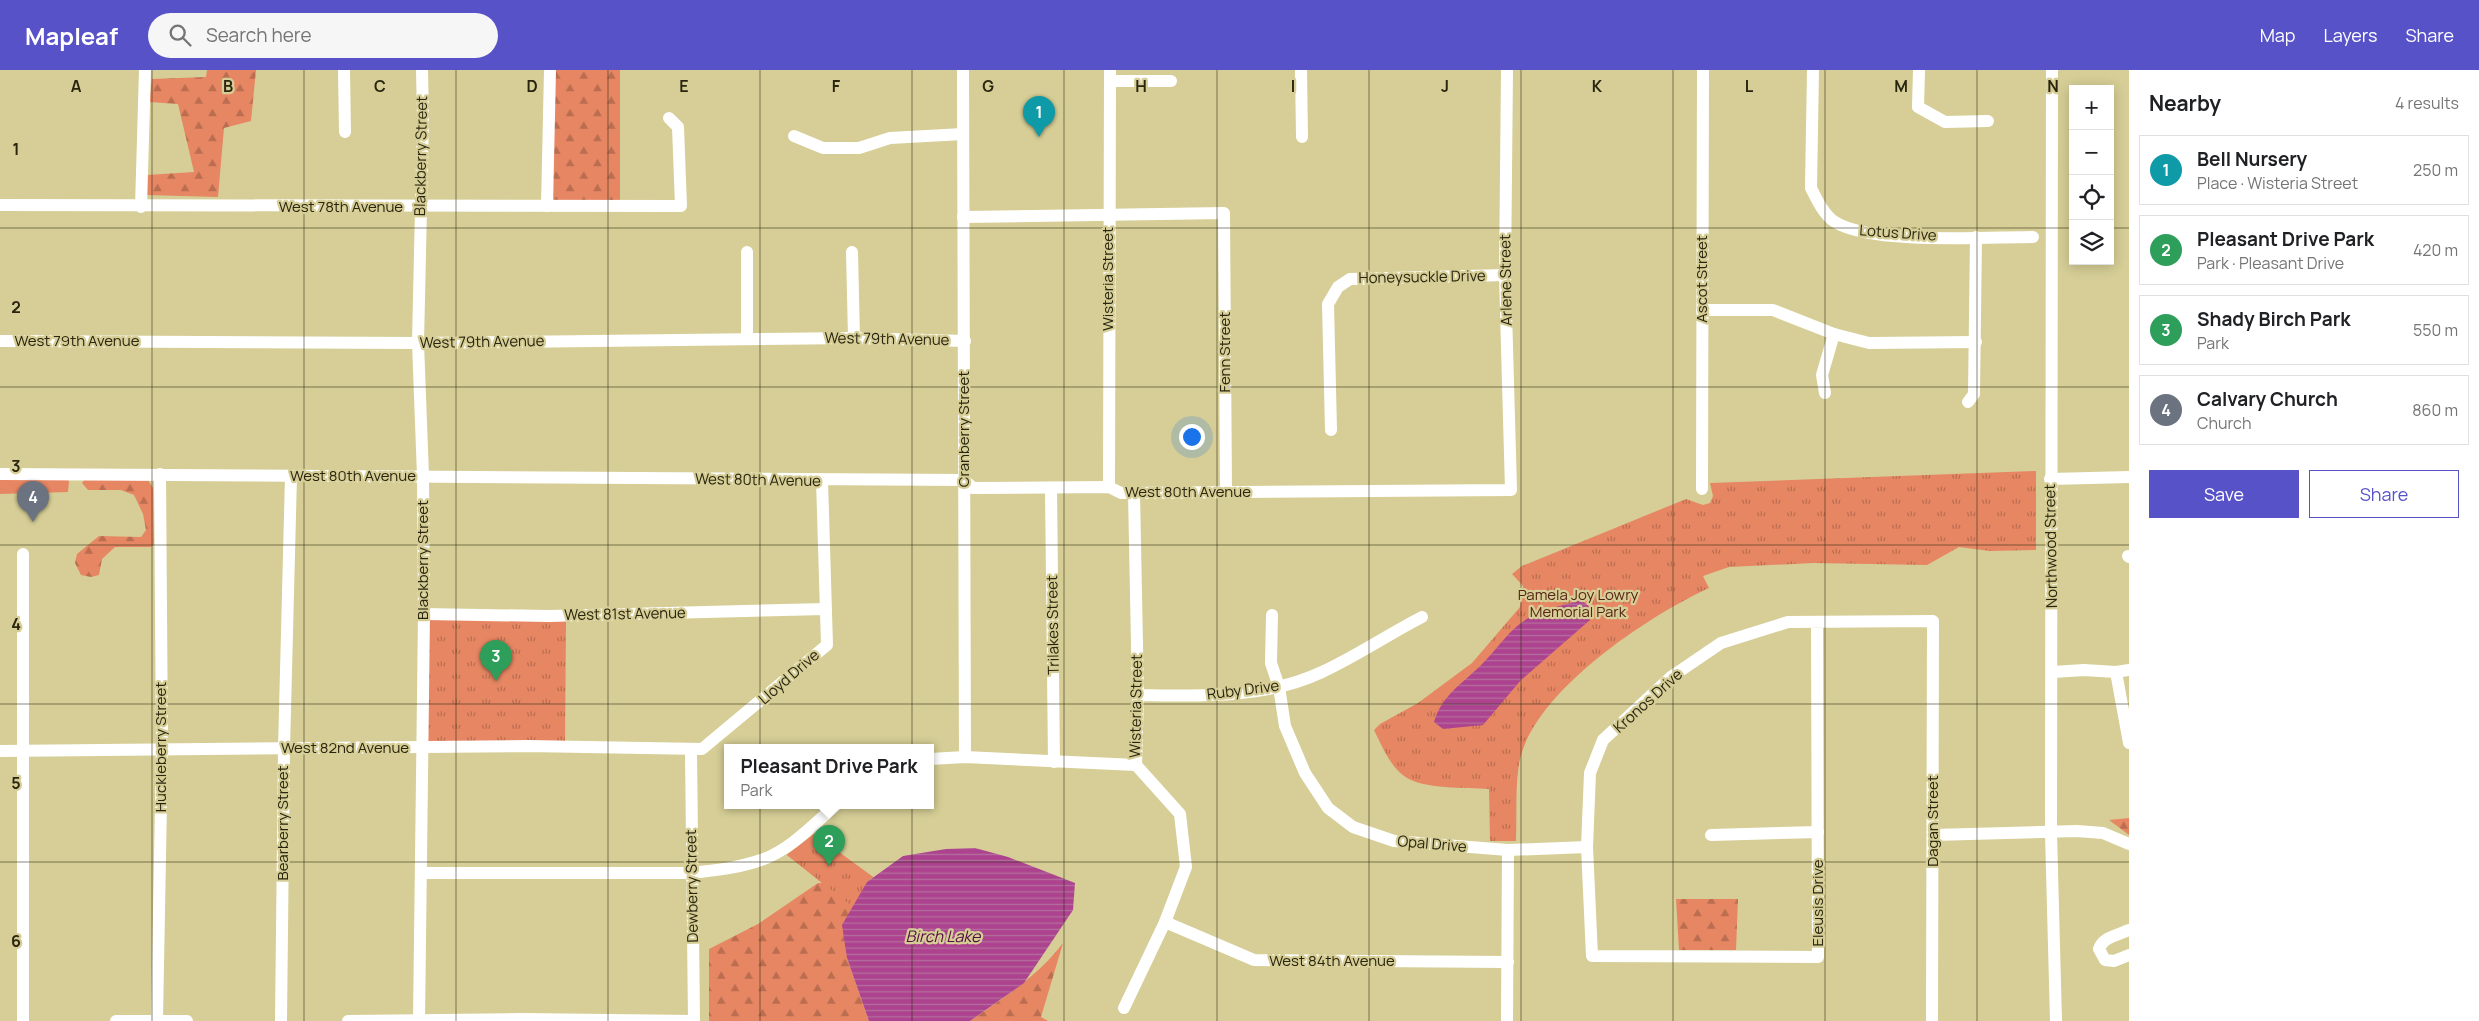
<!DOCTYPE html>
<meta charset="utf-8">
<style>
:root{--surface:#fff;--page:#f6f6f6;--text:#202124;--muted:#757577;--line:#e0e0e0;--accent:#5852c9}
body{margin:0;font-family:Manrope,sans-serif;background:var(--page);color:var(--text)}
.controls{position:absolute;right:15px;top:15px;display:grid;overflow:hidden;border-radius:0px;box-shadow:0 2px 12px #0003}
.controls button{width:45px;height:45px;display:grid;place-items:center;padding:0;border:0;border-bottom:1px solid var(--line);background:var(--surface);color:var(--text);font:25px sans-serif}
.you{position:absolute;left:1191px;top:366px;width:18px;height:18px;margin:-12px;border:4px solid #fff;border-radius:50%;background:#1a73e8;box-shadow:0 0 0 8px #1a73e833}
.badge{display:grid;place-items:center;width:32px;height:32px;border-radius:50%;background:var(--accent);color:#fff;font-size:16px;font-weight:700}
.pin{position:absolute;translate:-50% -41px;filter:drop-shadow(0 1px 2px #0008)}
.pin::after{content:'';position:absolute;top:26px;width:18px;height:15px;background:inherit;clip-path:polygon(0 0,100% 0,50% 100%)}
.popup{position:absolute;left:724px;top:674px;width:210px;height:65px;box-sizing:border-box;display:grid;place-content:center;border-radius:0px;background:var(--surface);filter:drop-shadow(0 1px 4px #0005);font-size:16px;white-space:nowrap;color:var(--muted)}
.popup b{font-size:19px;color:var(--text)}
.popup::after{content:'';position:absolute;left:50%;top:100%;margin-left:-10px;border:10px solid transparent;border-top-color:var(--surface)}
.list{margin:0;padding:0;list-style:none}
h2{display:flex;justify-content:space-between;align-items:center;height:65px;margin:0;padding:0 20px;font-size:21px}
h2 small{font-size:16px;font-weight:400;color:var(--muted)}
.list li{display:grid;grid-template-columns:32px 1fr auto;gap:15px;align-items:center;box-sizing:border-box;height:70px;margin:0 10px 10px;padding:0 10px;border:1px solid var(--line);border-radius:0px}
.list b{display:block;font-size:19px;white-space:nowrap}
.list p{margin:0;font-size:16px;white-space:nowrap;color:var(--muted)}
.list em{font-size:16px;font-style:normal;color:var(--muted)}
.actions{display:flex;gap:10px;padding:15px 20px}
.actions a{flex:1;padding:11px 0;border:1px solid var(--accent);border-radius:0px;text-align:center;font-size:18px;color:var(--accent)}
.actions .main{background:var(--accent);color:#fff}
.icon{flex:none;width:28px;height:28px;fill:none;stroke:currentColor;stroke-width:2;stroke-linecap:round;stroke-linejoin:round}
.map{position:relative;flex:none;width:2129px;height:951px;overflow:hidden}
header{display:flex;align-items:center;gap:30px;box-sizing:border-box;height:70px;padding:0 25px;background:var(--accent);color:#fff}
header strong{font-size:24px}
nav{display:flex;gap:28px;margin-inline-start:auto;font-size:18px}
.search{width:350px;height:45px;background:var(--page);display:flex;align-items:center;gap:12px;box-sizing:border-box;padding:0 18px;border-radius:28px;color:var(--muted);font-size:19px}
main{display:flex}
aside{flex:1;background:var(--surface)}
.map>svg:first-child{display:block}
.green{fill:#e78663}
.forest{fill:url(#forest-firs)}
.park{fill:url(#park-tufts)}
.water{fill:url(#water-rules)}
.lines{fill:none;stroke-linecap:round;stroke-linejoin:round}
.minor{stroke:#fff;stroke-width:12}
.grid{fill:none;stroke:#29250f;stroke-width:1;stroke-opacity:0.55}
.labels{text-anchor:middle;stroke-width:4.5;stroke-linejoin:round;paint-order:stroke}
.street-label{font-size:15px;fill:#29250f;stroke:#d6ce96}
.park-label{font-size:15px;fill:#552513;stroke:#d6ce96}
.water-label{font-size:16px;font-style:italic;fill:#530d41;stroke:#d6ce96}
.grid-label{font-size:16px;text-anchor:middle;font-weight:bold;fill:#29250f;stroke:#d6ce96;stroke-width:4.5;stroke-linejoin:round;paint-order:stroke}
</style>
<header>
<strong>Mapleaf</strong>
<div class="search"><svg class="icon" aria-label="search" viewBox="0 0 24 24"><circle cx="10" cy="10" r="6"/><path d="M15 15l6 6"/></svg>Search here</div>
<nav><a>Map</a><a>Layers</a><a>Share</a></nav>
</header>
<main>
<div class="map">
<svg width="2129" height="951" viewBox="0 0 2129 951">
<defs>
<pattern id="forest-firs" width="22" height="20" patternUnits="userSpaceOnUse" patternTransform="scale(1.25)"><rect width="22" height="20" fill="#e78663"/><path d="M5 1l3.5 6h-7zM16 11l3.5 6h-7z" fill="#bb6d50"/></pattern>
<pattern id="park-tufts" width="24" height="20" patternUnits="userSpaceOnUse" patternTransform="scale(1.25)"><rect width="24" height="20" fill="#e78663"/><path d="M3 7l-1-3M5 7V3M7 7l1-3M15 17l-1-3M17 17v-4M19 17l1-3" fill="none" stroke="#bb6d50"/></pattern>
<pattern id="water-rules" width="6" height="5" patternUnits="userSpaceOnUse" patternTransform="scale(1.25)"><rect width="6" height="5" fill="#ad438f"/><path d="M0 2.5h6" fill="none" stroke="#b36e9d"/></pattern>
</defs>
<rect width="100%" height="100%" fill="#d6ce96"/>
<!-- green -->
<polygon class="green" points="0,408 65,408 69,411 68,422 0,424"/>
<!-- forest -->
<g class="forest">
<polygon points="207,0 256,0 251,51 224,58 218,127 146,125 147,105 194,102 178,34 149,32 152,9 206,7"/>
<polygon points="552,0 620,0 620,130 551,130"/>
<polygon points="86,407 148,410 153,418 154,475 150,477 115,477 102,489 99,505 91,507 81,505 75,493 77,484 99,466 141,467 146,460 143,444 134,425 121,420 88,420 82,413"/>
<polygon points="2129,748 2129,765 2109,750"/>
<polygon points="814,764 873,807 867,812 847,888 869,951 709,951 709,879 758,854 818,813 822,813 787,785"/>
<polygon points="1676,829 1738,829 1736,880 1679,880"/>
<path d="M 1063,873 L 1041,947 L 1048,951 L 970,951 C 1003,928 1038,906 1063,873 Z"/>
</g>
<!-- park -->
<g class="park">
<path d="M 2036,401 L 2036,480 L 1990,481 L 1959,477 L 1927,495 L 1814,493 L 1729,497 L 1703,506 L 1709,518 C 1648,546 1531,623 1519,694 C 1515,719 1517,746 1516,771 L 1490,771 L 1489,719 C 1466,717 1423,720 1404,706 C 1390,696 1382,676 1374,660 L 1380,654 L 1418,633 L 1472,593 L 1520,537 L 1523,516 L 1512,504 L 1522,496 L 1686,429 L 1703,435 L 1710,433 L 1713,426 L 1710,413 Z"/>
<polygon points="427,550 566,550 565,673 426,673"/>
<polygon points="814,764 873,807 867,812 853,837 787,785"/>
</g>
<!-- water -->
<g class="water">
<path d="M 1581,530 L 1592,539 L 1590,550 L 1521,610 L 1483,655 L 1443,659 L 1434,652 C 1442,624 1465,612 1484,592 C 1502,574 1510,557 1534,545 C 1548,538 1566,535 1581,530 Z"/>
<polygon points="975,778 1008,787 1075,813 1073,840 1024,913 970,951 869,951 847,888 842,855 867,812 903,786 946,779"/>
</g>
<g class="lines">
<!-- minor -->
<g class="minor">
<polyline points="344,0 345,62"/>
<polyline points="963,0 965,687"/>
<polyline points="1301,0 1302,67"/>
<path d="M 1813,0 L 1811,118 C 1817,130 1824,145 1835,152 C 1872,175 1987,167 2033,167"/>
<polyline points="1919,0 1918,37 1945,52 1988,51"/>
<polyline points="2052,0 2051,763 2056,951"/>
<polyline points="1110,11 1171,11"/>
<polyline points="794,66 823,78 859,78 890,68 963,64"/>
<polyline points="0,135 681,136 678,57 669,48"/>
<polyline points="547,136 550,0"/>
<polyline points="141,137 145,0"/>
<polyline points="963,147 1224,143 1226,421"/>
<polyline points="852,182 854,268"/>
<polyline points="1702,240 1773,240 1834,264 1869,273 1976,272"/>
<polyline points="747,269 747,182"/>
<polyline points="0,271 418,273 854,268 965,271"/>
<polyline points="1825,323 1822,305 1834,264"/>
<polyline points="1968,332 1974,324 1976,167"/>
<polyline points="1331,360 1328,234 1338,217 1350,209 1505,205"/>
<polyline points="0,404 964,410 973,418 1109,417 1121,423 1511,420 1505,205 1507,0"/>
<polyline points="2050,409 2129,407"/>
<polyline points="1109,417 1110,0"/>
<polyline points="1051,418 1054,692"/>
<polyline points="1702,419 1703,0"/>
<polyline points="2128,486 2129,487"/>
<polyline points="424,544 549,546 825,539"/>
<polyline points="1272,545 1271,593 1279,617 1285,656 1305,703 1328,738 1353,757 1394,771 1508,780 1587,777"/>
<polyline points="1817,552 1818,887 1592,886 1587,777 1590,703 1603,670 1671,607 1721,573 1788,552 1933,551 1932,951"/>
<polyline points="2053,602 2084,600 2116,602 2129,600"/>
<polyline points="2116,602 2129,673"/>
<path d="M 1138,625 C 1199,626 1265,629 1322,602 C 1355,587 1389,564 1422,547"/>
<polyline points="0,681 528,676 702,679 827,575 822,410"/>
<polyline points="930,689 965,687 1136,695"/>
<polyline points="1711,765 1818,762"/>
<polyline points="1933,765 2077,761 2103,763 2129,774"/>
<path d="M 422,803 L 692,803 C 715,800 738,798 761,790 C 789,781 814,754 836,735"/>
<polyline points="1165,852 1254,890 1508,892"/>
<path d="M 2129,860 C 2118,865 2103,867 2099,879 L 2105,890 L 2114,891 L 2129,885"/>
<polyline points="1124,938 1165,852 1186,797 1180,744 1136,695 1138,625 1134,423"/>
<polyline points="157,950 162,678 160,404"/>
<polyline points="23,951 23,484"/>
<polyline points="116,951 187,951"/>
<polyline points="281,951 284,679 291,406"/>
<polyline points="348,951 521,949 694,951 691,681"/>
<polyline points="419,951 424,544 423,406 418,273 423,48 422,0"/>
<polyline points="1507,951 1508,780"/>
</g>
</g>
<!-- grid -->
<path class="grid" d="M 152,0 L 152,951M 304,0 L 304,951M 456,0 L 456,951M 608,0 L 608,951M 760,0 L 760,951M 912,0 L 912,951M 1064,0 L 1064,951M 1217,0 L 1217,951M 1369,0 L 1369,951M 1521,0 L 1521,951M 1673,0 L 1673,951M 1825,0 L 1825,951M 1977,0 L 1977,951M 0,158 L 2073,158M 2110,158 L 2129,158M 0,317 L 2129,317M 0,475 L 2129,475M 0,634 L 2129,634M 0,792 L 2129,792"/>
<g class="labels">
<!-- street labels -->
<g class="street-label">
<text transform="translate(421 86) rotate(-89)" y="5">Blackberry Street</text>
<text x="341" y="142">West 78th Avenue</text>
<text transform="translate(1898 163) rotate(4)" y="5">Lotus Drive</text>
<text transform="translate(1422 207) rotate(-1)" y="5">Honeysuckle Drive</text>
<text transform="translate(1108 209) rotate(-90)" y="5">Wisteria Street</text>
<text transform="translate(1702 209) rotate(-90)" y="5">Ascot Street</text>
<text transform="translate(1506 210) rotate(-91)" y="5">Arlene Street</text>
<text transform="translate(887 269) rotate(1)" y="5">West 79th Avenue</text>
<text x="77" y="276">West 79th Avenue</text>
<text transform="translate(482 272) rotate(-1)" y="5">West 79th Avenue</text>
<text transform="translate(1225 282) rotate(-90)" y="5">Fenn Street</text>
<text transform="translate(964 359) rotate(-90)" y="5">Cranberry Street</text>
<text x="353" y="411">West 80th Avenue</text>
<text transform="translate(758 410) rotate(1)" y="5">West 80th Avenue</text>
<text x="1188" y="427">West 80th Avenue</text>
<text transform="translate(2051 476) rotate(-91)" y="5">Northwood Street</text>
<text transform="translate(423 490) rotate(-90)" y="5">Blackberry Street</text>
<text transform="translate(625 544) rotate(-1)" y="5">West 81st Avenue</text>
<text transform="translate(1053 555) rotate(-91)" y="5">Trilakes Street</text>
<text transform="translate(789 607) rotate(-41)" y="5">Lloyd Drive</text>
<text transform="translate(1243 620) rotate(-7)" y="5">Ruby Drive</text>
<text transform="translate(1648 631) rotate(-42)" y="5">Kronos Drive</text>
<text transform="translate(1136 636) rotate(-89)" y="5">Wisteria Street</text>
<text transform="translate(161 677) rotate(-90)" y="5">Huckleberry Street</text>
<text x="345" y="683">West 82nd Avenue</text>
<text transform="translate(1933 751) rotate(-90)" y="5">Dagan Street</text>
<text transform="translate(283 753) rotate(-90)" y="5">Bearberry Street</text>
<text transform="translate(1432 774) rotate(5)" y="5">Opal Drive</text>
<text transform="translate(692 816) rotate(-91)" y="5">Dewberry Street</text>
<text transform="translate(1818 833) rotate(-90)" y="5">Eleusis Drive</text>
<text x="1332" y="896">West 84th Avenue</text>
</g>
<!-- park labels -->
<g class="park-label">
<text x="1578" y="530">Pamela Joy Lowry<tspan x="1578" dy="17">Memorial Park</tspan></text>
</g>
<!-- water labels -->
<g class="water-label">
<text x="943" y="872">Birch Lake</text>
</g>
</g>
<g class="grid-label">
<text x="76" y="22">A</text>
<text x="228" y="22">B</text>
<text x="380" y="22">C</text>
<text x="532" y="22">D</text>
<text x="684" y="22">E</text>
<text x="836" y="22">F</text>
<text x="988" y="22">G</text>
<text x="1141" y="22">H</text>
<text x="1293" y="22">I</text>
<text x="1445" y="22">J</text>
<text x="1597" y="22">K</text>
<text x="1749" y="22">L</text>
<text x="1901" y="22">M</text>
<text x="2053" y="22">N</text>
<text x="16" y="85">1</text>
<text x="16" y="243">2</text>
<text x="16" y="402">3</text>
<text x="16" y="560">4</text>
<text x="16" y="719">5</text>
<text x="16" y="877">6</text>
</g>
</svg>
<div class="controls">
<button>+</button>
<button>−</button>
<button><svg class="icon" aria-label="locate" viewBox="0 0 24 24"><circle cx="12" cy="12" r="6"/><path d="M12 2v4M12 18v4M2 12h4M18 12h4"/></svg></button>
<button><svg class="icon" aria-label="layers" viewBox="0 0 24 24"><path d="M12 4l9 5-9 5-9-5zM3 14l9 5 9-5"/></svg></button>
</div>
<div class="you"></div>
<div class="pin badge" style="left:1039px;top:67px;background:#0f9aa8">1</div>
<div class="pin badge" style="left:829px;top:796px;background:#2e9e5b">2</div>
<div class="popup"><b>Pleasant Drive Park</b>Park</div>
<div class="pin badge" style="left:496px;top:611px;background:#2e9e5b">3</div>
<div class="pin badge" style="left:33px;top:452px;background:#6b7280">4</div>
</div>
<aside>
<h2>Nearby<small>4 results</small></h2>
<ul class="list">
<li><span class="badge" style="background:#0f9aa8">1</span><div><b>Bell Nursery</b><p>Place · Wisteria Street</p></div><em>250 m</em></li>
<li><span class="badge" style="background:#2e9e5b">2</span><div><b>Pleasant Drive Park</b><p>Park · Pleasant Drive</p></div><em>420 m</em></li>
<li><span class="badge" style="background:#2e9e5b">3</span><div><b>Shady Birch Park</b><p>Park</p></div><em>550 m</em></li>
<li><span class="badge" style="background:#6b7280">4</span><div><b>Calvary Church</b><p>Church</p></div><em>860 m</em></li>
</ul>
<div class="actions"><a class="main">Save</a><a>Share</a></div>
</aside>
</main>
